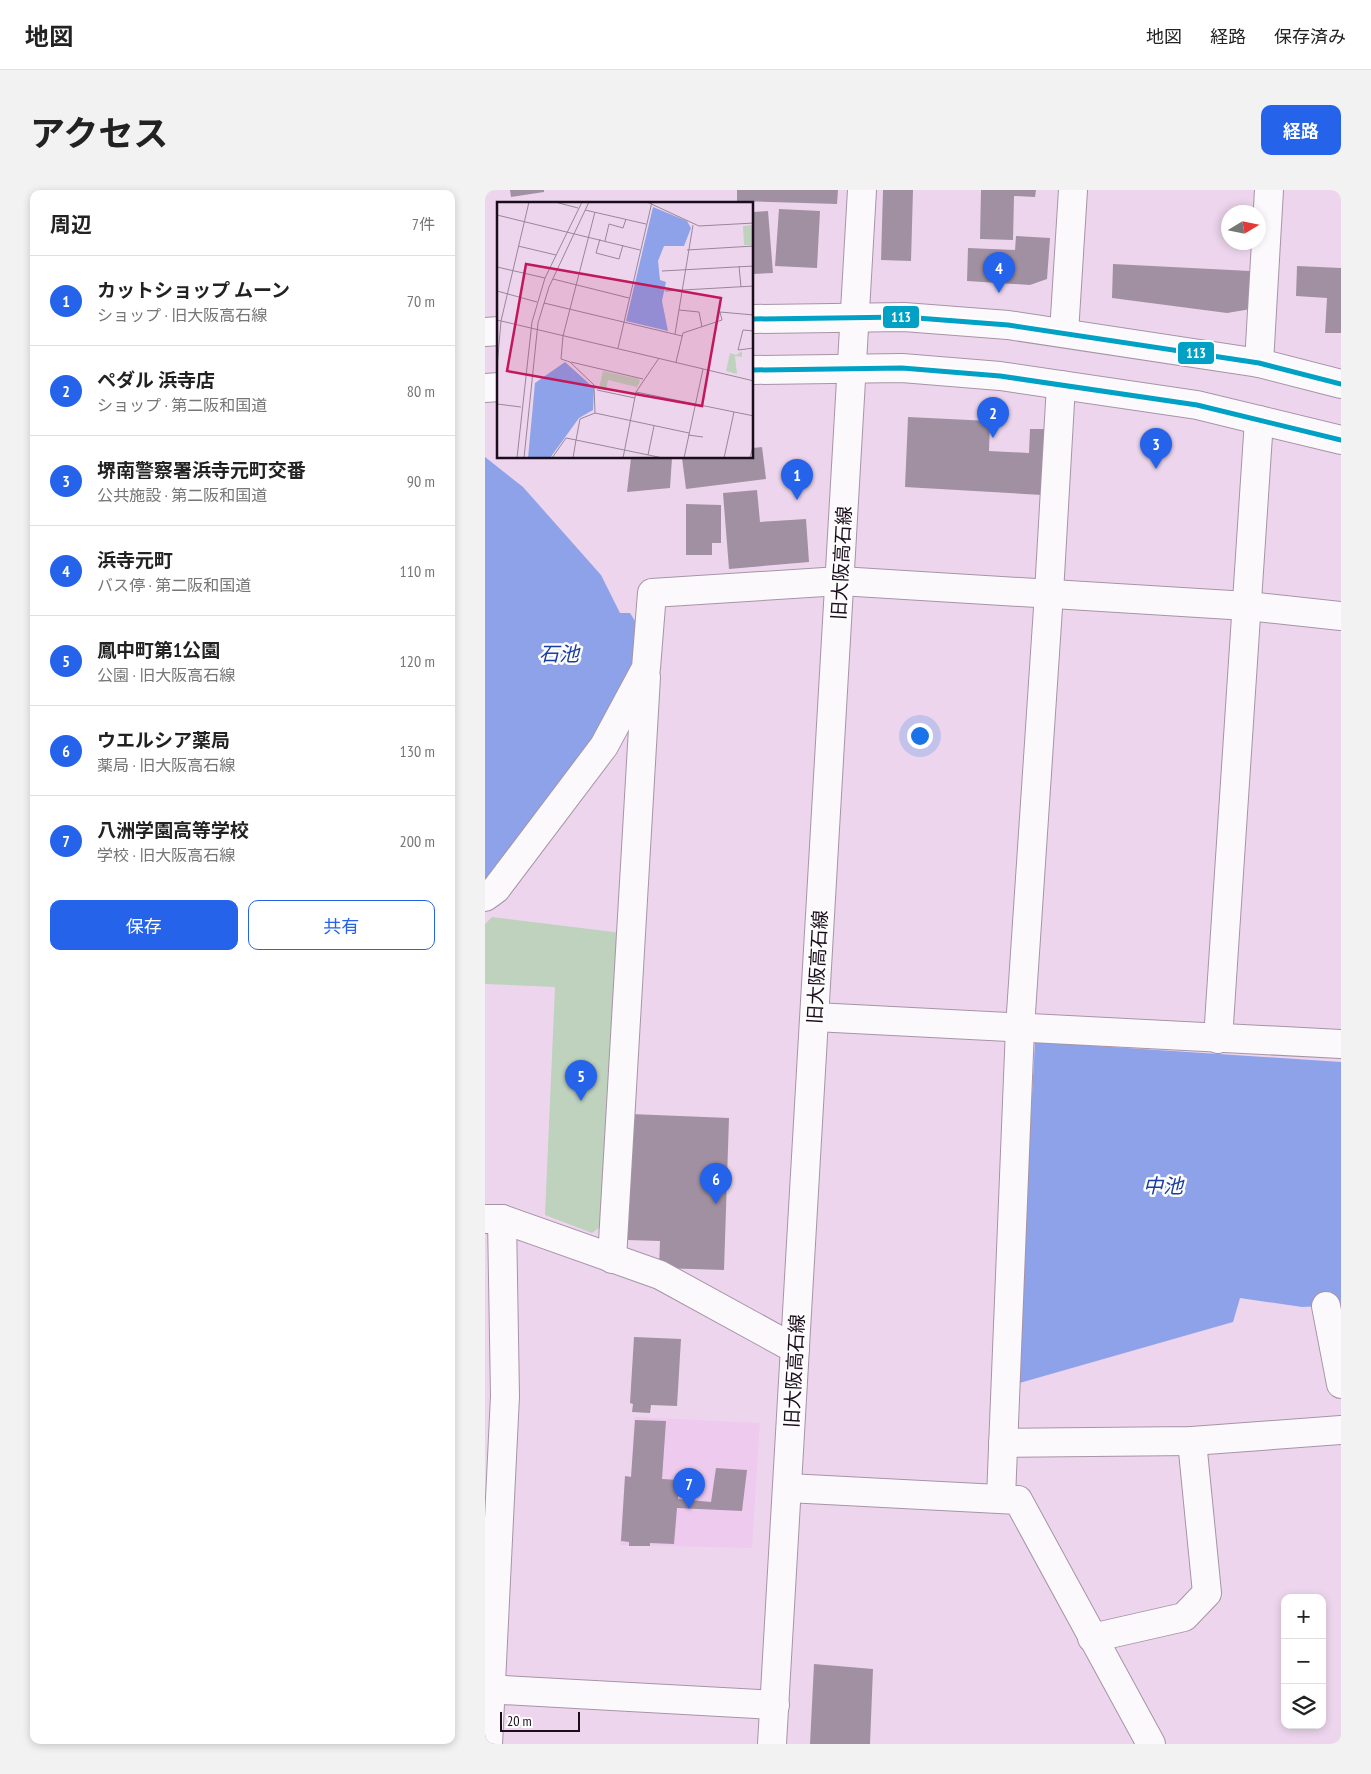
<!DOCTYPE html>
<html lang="ja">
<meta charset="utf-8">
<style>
:root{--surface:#fff;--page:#f2f2f2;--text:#222;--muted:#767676;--line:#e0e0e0;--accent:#2563eb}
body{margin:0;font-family:"PT Sans Narrow","Noto Sans JP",sans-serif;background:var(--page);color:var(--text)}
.controls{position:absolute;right:15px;bottom:15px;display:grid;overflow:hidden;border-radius:10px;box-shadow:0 2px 8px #0003}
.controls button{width:45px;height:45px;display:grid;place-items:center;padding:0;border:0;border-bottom:1px solid var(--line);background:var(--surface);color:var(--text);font:25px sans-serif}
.compass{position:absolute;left:736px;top:15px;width:45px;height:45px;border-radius:50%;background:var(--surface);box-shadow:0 2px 8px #0003;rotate:80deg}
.scale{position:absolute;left:15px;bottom:12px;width:80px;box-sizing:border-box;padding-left:5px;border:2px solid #1b0d1c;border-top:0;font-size:14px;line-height:18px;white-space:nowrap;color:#1b0d1c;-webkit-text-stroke:4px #fdfdfd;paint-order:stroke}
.you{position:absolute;left:434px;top:545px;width:18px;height:18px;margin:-12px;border:4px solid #fff;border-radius:50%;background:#1a73e8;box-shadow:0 0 0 8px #1a73e833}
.badge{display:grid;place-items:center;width:32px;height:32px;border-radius:50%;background:var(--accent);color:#fff;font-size:16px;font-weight:700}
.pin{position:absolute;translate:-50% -41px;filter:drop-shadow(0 1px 2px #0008)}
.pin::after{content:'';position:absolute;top:26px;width:18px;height:15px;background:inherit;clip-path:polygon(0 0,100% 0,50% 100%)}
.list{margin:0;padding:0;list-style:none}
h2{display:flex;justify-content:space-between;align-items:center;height:65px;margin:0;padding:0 20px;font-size:21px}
h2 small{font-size:16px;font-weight:400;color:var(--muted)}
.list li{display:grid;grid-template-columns:32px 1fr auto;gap:15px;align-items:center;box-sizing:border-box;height:90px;padding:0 20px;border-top:1px solid var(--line)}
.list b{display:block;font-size:19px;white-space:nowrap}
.list p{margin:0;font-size:16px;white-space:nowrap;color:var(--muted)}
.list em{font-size:16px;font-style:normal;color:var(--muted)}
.actions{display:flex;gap:10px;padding:15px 20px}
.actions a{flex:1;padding:11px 0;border:1px solid var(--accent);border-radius:10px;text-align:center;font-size:18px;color:var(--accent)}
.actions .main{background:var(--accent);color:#fff}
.icon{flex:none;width:28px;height:28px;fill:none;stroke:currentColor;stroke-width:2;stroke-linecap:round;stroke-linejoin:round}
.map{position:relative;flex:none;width:856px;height:1554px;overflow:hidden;border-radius:10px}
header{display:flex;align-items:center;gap:30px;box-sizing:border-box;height:70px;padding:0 25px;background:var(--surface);border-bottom:1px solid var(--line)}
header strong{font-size:24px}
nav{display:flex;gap:28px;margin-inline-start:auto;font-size:18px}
.intro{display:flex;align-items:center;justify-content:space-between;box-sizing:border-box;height:120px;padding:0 30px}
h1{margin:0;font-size:35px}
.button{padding:12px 22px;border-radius:10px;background:var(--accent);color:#fff;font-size:18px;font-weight:700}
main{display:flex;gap:30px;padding:0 30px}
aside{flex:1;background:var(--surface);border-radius:10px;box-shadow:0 2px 8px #0003}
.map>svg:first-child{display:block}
.built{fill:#eecaef}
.green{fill:#bed2be}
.water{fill:#8da2e9}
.building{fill:#a190a2}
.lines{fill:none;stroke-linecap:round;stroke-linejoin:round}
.minor-casing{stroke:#a694a6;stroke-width:30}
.major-casing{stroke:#a694a6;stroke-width:30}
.highway-casing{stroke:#a694a6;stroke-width:30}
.minor{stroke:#fcf9fc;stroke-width:28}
.major{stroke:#fcf9fc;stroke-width:28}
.highway{stroke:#fcf9fc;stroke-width:28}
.bus-1-casing{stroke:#fdfdfd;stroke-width:9}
.bus-1{stroke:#01a1c5;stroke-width:5}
.labels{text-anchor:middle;stroke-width:5;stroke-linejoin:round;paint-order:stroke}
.street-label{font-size:19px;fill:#1b0d1c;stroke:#fdfdfd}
.water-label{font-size:20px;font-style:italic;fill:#193ca5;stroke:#fdfdfd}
.inset-road{fill:none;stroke:#998699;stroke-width:1}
.view{fill:#c2185b;fill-opacity:0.15;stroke:#c2185b;stroke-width:2.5}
.inset-edge{fill:none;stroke:#1b0d1c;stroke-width:2.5}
.line-badge{stroke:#fdfdfd;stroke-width:2}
.badge-label{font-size:14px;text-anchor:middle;font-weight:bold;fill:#fff}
</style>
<header>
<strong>地図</strong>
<nav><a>地図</a><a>経路</a><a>保存済み</a></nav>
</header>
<div class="intro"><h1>アクセス</h1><a class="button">経路</a></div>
<main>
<aside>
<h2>周辺<small>7件</small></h2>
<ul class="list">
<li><span class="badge">1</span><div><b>カットショップ ムーン</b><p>ショップ · 旧大阪高石線</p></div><em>70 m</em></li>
<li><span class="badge">2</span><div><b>ペダル 浜寺店</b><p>ショップ · 第二阪和国道</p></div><em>80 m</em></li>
<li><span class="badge">3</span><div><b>堺南警察署浜寺元町交番</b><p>公共施設 · 第二阪和国道</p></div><em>90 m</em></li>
<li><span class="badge">4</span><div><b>浜寺元町</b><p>バス停 · 第二阪和国道</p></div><em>110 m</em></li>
<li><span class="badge">5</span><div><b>鳳中町第1公園</b><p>公園 · 旧大阪高石線</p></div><em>120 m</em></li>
<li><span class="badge">6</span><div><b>ウエルシア薬局</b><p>薬局 · 旧大阪高石線</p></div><em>130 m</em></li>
<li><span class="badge">7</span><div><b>八洲学園高等学校</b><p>学校 · 旧大阪高石線</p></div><em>200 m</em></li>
</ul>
<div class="actions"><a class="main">保存</a><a>共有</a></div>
</aside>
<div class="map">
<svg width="856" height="1554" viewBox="0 0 856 1554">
<rect width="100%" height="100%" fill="#edd6ed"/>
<!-- built -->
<polygon class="built" points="149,1227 275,1233 267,1358 135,1355 140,1286 146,1286"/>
<!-- green -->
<polygon class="green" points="7,727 137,743 120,1034 107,1043 60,1025 70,797 0,794 0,734"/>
<!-- water -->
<g class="water">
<polygon points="0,267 38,297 116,385 135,423 145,423 154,437 153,471 112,548 0,695"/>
<polygon points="550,852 856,872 856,1115 817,1117 755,1108 748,1132 531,1194"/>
</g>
<!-- building -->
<g class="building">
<polygon points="25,0 59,0 59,2 26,7"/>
<polygon points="252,0 353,0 352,14 252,11"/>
<polygon points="398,0 428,0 426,71 396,70"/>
<polygon points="496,0 551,0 550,7 529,6 528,50 495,49"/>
<polygon points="294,19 335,21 332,78 290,76"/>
<polygon points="283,21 288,83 268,84 268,22"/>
<polygon points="531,46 565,48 562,89 545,95 482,91 483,58 530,60"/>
<polygon points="628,74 765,81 766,119 742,123 627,108"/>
<polygon points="812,76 856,78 856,143 840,143 842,108 811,106"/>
<polygon points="423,227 505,231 504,261 544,263 545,239 561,239 557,305 420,297"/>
<polygon points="277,257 281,289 201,299 197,268 268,268 268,258"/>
<polygon points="146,268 187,268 185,298 142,302"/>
<polygon points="272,300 275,332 321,329 324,372 244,379 238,303"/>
<polygon points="201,314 236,315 236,353 227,353 227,365 201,365"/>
<polygon points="146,924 244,928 239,1080 174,1078 175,1051 142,1050"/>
<polygon points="149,1147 196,1149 192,1216 166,1215 165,1223 147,1222 148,1214 145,1213"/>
<polygon points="150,1230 181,1231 177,1289 194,1290 193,1309 226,1312 231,1278 262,1280 257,1321 192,1318 189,1354 165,1353 165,1356 144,1356 144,1352 136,1351 140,1286 146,1287"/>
<polygon points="329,1474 388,1479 385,1554 325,1554"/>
</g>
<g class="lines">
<!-- minor casing -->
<g class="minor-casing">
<g id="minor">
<polyline points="579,143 588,0"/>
<polyline points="774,173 784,0"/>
<polyline points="0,707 11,699 119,556 161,478 167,403 355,391 762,416 856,426"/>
<polyline points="330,827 856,854"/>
<polyline points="733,849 774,230"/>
<polyline points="0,1029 17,1029 175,1085 310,1159"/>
<polyline points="127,1069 161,487"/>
<polyline points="841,1116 856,1194"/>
<polyline points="518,1253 707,1251 856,1240"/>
<polyline points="303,1298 533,1310 666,1554"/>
<polyline points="516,1308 535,838 564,403 576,195"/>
<polyline points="607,1448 699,1427 722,1403 707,1251"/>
<polyline points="0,1499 290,1515"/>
<polyline points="3,1554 20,1206 17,1029"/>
</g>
</g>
<!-- major casing -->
<g class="major-casing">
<polyline id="major" points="287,1554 377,0"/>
</g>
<!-- highway casing -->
<g class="highway-casing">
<g id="highway">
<polyline points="268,129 419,127 523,135 774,173 856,194"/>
<polyline points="0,142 14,141"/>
<polyline points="268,180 417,178 515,186 712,215 856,250"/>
<polyline points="0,198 14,197"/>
</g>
</g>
<!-- minor -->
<use href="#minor" class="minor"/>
<!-- major -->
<use href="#major" class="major"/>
<!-- highway -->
<use href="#highway" class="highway"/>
<!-- bus-1 casing -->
<g class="bus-1-casing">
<g id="bus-1">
<polyline points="268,129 419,127 523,135 774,173 856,194"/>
<polyline points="268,180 417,178 515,186 712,215 856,250"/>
</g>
</g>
<!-- bus-1 -->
<use href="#bus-1" class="bus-1"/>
</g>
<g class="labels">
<!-- street labels -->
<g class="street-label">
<text transform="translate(356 373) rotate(-87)" y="7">旧大阪高石線</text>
<text transform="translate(332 777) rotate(-87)" y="7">旧大阪高石線</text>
<text transform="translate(309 1181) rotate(-87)" y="7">旧大阪高石線</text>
</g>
<!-- water labels -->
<g class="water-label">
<text x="74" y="471">石池</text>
<text x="678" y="1003">中池</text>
</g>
</g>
<!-- overview -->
<g transform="translate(12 12)">
<rect width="256" height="256" fill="#edd6ed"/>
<path d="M 256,23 L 256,43 L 247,43 L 246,24 ZM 245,149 L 245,155 L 238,154 L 240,172 L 229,169 L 233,151 L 239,153 ZM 106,169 L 142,177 L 143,179 L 140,185 L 111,178 L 109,188 L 102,186 Z" fill="#bed2be"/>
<path d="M 156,5 L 190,19 L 194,26 L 187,44 L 167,44 L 161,59 L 163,78 L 169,80 L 165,99 L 171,129 L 129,119 ZM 68,160 L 97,186 L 96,208 L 82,216 L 53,256 L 31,256 L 38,181 Z" fill="#8da2e9"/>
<path class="inset-road" d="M 58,0 L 81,6M 150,0 L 202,24 L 257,21M 88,8 L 149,22M 0,13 L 143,48M 103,37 L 99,51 L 122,57 L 126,43M 108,39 L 112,22 L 126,26 L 129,17M 21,44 L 59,53M 190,48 L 257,44M 242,64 L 244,85M 0,65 L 48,76M 165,69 L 257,64M 56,77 L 132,96M 0,89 L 40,100M 168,89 L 257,84M 47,101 L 185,134M 182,108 L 202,110 L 205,125M 0,118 L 257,179M 257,129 L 246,128 L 241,148 L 257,146M 178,132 L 196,23M 121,146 L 155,0M 74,160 L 146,177M 179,160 L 186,131 L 225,118 L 223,110 L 257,113M 0,165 L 4,119 L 32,0M 100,188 L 138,196M 139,190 L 257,214M 0,202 L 24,205M 98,211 L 192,231M 191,233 L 206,235M 151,253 L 157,224M 20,256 L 35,120 L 48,76 L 85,0M 27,256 L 41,121 L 52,85 L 92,0M 55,256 L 69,236 L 79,238 L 83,217 L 98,211 L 97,183 L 73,160 L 64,157 L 66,134 L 98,10M 76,256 L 79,238 L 166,256M 126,256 L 139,190 L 162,156M 187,256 L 206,167M 227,256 L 237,210M 253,256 L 257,240"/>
<path class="view" d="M 29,62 L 224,96 L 205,204 L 10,169 Z"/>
<rect width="256" height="256" class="inset-edge"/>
</g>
<g class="line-badge">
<rect x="397" y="115" width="38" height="24" rx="5" fill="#01a1c5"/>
<rect x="692" y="151" width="38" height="24" rx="5" fill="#01a1c5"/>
</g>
<g class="badge-label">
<text x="416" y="132">113</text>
<text x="711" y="168">113</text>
</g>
</svg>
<div class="controls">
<button>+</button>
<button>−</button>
<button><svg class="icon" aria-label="layers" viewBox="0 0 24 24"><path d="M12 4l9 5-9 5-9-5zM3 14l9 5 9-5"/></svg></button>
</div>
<svg class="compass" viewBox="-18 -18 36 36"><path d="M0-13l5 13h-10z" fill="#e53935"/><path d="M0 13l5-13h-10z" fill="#767676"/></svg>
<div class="scale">20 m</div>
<div class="you"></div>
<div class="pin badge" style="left:312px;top:310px">1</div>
<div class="pin badge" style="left:508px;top:248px">2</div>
<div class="pin badge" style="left:671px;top:279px">3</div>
<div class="pin badge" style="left:514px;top:103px">4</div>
<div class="pin badge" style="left:96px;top:911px">5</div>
<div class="pin badge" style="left:231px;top:1014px">6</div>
<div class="pin badge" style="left:204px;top:1319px">7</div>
</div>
</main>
